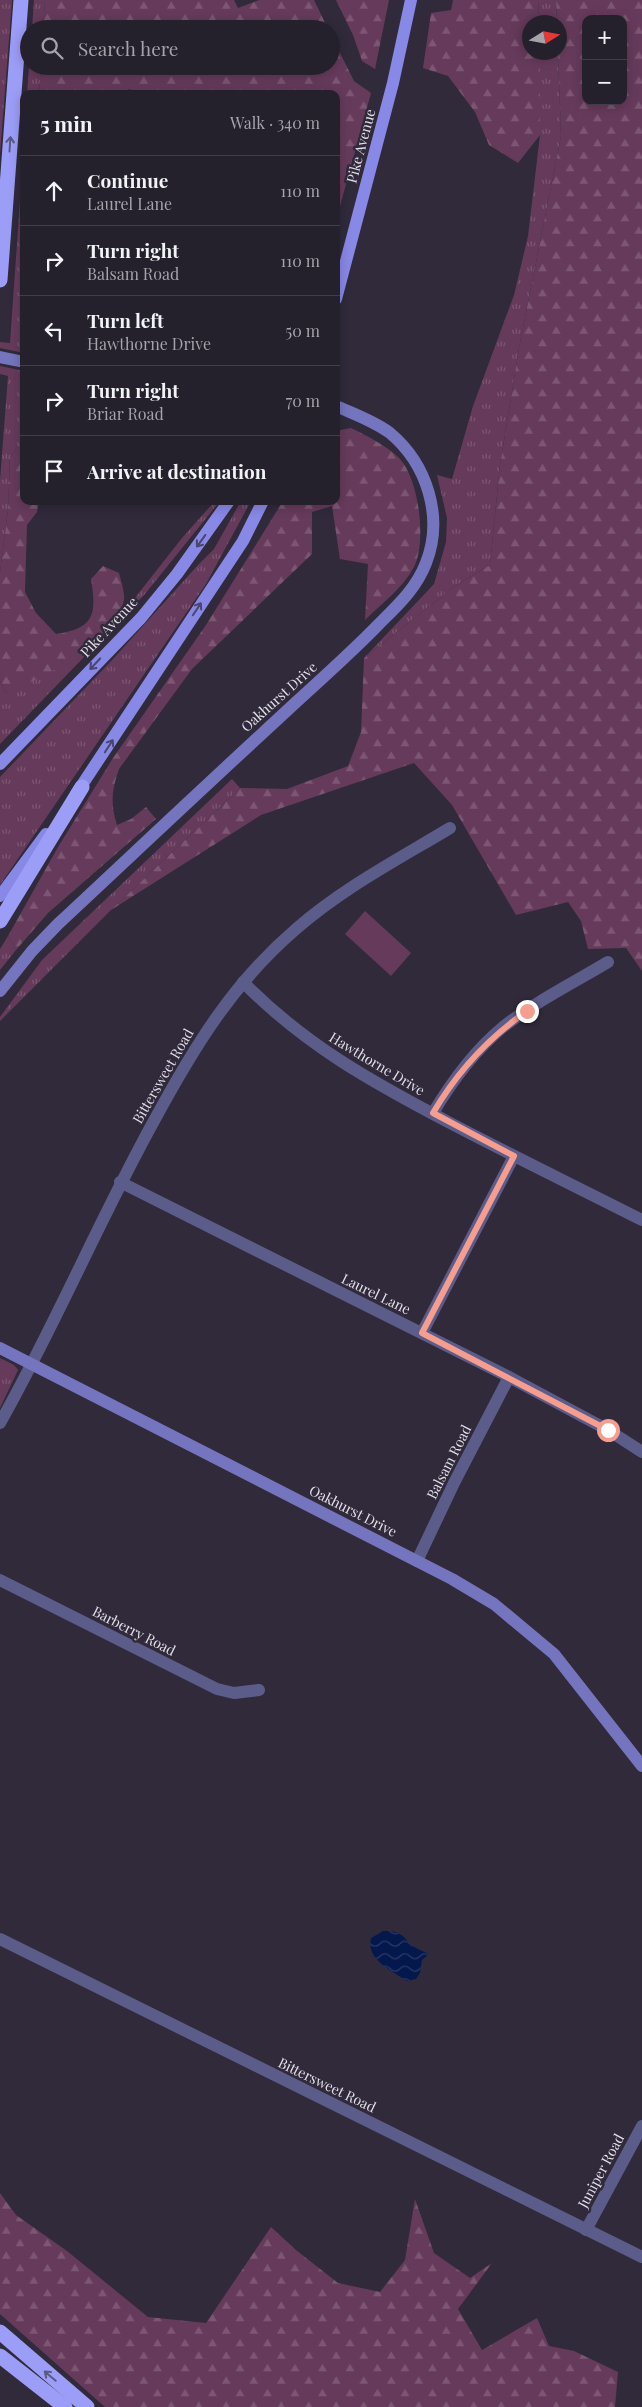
<!DOCTYPE html>
<meta charset="utf-8">
<style>
:root{--surface:#24202c;--page:#2c2834;--text:#f1f3f6;--muted:#a3a3a9;--line:#413e48}
body{margin:0;font-family:"Playfair Display",serif;background:var(--page);color:var(--text)}
.controls{position:absolute;right:15px;top:15px;display:grid;overflow:hidden;border-radius:10px;box-shadow:0 2px 12px #0003}
.controls button{width:45px;height:45px;display:grid;place-items:center;padding:0;border:0;border-bottom:1px solid var(--line);background:var(--surface);color:var(--text);font:25px sans-serif}
.compass{position:absolute;left:522px;top:15px;width:45px;height:45px;border-radius:50%;background:var(--surface);box-shadow:0 2px 12px #0003;rotate:79deg}
.stop{position:absolute;width:15px;height:15px;margin:-11px;border:4px solid #f59d8e;border-radius:50%;background:#fff}
.stop.end{background:#f59d8e;border-color:#fff;box-shadow:0 1px 5px #0008}
.list{margin:0;padding:0;list-style:none}
h2{display:flex;justify-content:space-between;align-items:center;height:65px;margin:0;padding:0 20px;font-size:21px}
h2 small{font-size:16px;font-weight:400;color:var(--muted)}
.list li{display:grid;grid-template-columns:32px 1fr auto;gap:15px;align-items:center;box-sizing:border-box;height:70px;padding:0 20px;border-top:1px solid var(--line)}
.list b{display:block;font-size:19px;white-space:nowrap}
.list p{margin:0;font-size:16px;white-space:nowrap;color:var(--muted)}
.list em{font-size:16px;font-style:normal;color:var(--muted)}
.icon{flex:none;width:28px;height:28px;fill:none;stroke:currentColor;stroke-width:2;stroke-linecap:round;stroke-linejoin:round}
.map{position:relative;flex:none;width:642px;height:2407px;overflow:hidden}
.search{position:absolute;background:var(--surface);box-shadow:0 2px 12px #0003;left:20px;top:20px;width:320px;height:55px;display:flex;align-items:center;gap:12px;box-sizing:border-box;padding:0 18px;border-radius:28px;color:var(--muted);font-size:19px}
.panel{position:absolute;background:var(--surface);box-shadow:0 2px 12px #0003;left:20px;top:90px;width:320px;height:415px;border-radius:10px}
.map>svg:first-child{display:block}
.grass{fill:url(#grass-tufts)}
.forest{fill:url(#forest-firs);fill-rule:evenodd}
.green{fill:#663a5b}
.water{fill:url(#water-waves)}
.lines{fill:none;stroke-linecap:round;stroke-linejoin:round}
.street{stroke:#5b5c8a;stroke-width:12}
.secondary{stroke:#7475be;stroke-width:12}
.primary{stroke:#8888e6;stroke-width:12}
.highway{stroke:#9c9df7;stroke-width:15}
.oneway{stroke:#5b5886}
.oneway2{stroke:#4a466e}
.route{stroke:#f59d8e;stroke-width:6}
.labels{text-anchor:middle;stroke-width:5;stroke-linejoin:round;paint-order:stroke}
.street-label{font-size:14px;fill:#e3dfea;stroke:#302a3b}
</style>
<div class="map">
<svg width="642" height="2407" viewBox="0 0 642 2407">
<defs>
<pattern id="grass-tufts" width="24" height="20" patternUnits="userSpaceOnUse" patternTransform="scale(1.25)"><rect width="24" height="20" fill="#663a5b"/><path d="M3 7l-1-3M5 7V3M7 7l1-3M15 17l-1-3M17 17v-4M19 17l1-3" fill="none" stroke="#7c5673"/></pattern>
<pattern id="forest-firs" width="22" height="20" patternUnits="userSpaceOnUse" patternTransform="scale(1.25)"><rect width="22" height="20" fill="#663a5b"/><path d="M5 1l3.5 6h-7zM16 11l3.5 6h-7z" fill="#7c5673"/></pattern>
<pattern id="water-waves" width="16" height="10" patternUnits="userSpaceOnUse" patternTransform="scale(1.25)"><rect width="16" height="10" fill="#05184d"/><path d="M0 5q4-4 8 0t8 0" fill="none" stroke="#293967"/></pattern>
</defs>
<rect width="100%" height="100%" fill="#302a3b"/>
<!-- grass -->
<g class="grass">
<polygon points="0,0 12,0 0,154"/>
<polygon points="34,0 45,0 43,29 32,29"/>
<polygon points="538,0 556,0 557,22 539,22"/>
<polygon points="540,53 558,53 561,136 519,348 500,465 490,565 455,586 364,658 434,584 446,542 447,518 437,475 452,479 473,406 514,295 528,236 540,135"/>
<polygon points="29,66 41,66 39,94 27,94"/>
<polygon points="24,144 24,353 0,348 0,342 10,343"/>
<polygon points="0,366 24,371 24,447 18,447 10,457 8,510 0,572 0,480 8,376 0,374"/>
<polygon points="215,501 220,501 145,594 0,744 0,681 6,693 116,622 182,538"/>
<polygon points="241,501 251,501 206,584 0,885 0,777 114,658 198,565 214,549"/>
<polygon points="232,779 240,788 111,910 0,1021 0,1017 42,960"/>
<polygon points="8,936 16,950 0,970 0,949"/>
<polygon points="0,1358 14,1365 18,1370 0,1408"/>
</g>
<!-- forest -->
<g class="forest">
<polygon points="45,0 234,0 238,8 259,0 314,0 328,29 43,29"/>
<polygon points="336,0 389,0 375,69 362,61 353,35"/>
<polygon points="453,0 538,0 539,22 530,22 530,52 540,53 540,135 518,163 489,145 475,112 448,76 423,68 431,13 451,10"/>
<path d="M 556,0 L 642,0 L 642,971 L 626,948 L 588,949 L 581,921 L 568,902 L 516,915 L 452,805 L 414,763 L 261,815 L 111,910 L 240,788 L 287,789 L 348,766 L 361,732 L 364,658 L 455,586 L 490,565 L 500,465 L 519,348 L 561,136 L 558,53 L 560,22 L 557,22 ZM 586,19 L 623,19 L 623,101 L 586,101 Z"/>
<polygon points="331,35 354,81 371,93 336,221 336,94 145,94 129,89 124,94 39,94 41,66 331,66"/>
<path d="M 351,428 C 367,436 386,445 399,458 C 419,478 427,542 414,567 C 403,588 381,604 365,620 L 368,564 L 340,559 L 332,506 L 312,512 L 312,554 L 192,669 L 119,769 C 112,789 110,804 117,825 L 131,819 L 146,807 L 156,819 L 48,913 L 16,950 L 8,936 L 58,847 L 113,758 L 206,625 L 283,501 L 336,501 L 336,431 Z"/>
<path d="M 18,447 L 24,447 L 24,501 L 39,501 L 37,512 L 27,525 L 25,592 L 36,613 L 56,634 C 94,628 97,615 91,579 L 103,566 L 119,573 C 121,581 125,593 124,600 C 115,643 43,678 6,693 L 0,681 L 0,572 L 8,510 L 10,457 Z"/>
<polygon points="0,2193 16,2215 67,2251 148,2317 206,2323 271,2227 296,2250 338,2283 380,2292 405,2260 415,2199 434,2253 470,2278 492,2263 458,2309 482,2350 537,2318 549,2346 574,2351 618,2372 615,2407 105,2407 0,2314"/>
</g>
<!-- green -->
<polygon class="green" points="365,911 411,953 391,976 345,934"/>
<!-- water -->
<path class="water" d="M 383,1931 C 406,1930 403,1941 418,1949 C 421,1951 426,1952 429,1954 L 422,1960 L 420,1973 L 416,1979 L 407,1981 C 391,1970 366,1960 371,1938 Z"/>
<g class="lines">
<!-- street -->
<g class="street">
<path d="M 243,982 C 306,1046 374,1083 452,1124 C 515,1157 579,1188 642,1220"/>
<path d="M 433,1113 C 452,1081 474,1051 503,1027 C 535,1002 573,983 608,962"/>
<polyline points="120,1182 509,1377 608,1430 642,1452"/>
<polyline points="422,1333 514,1156"/>
<path d="M 0,1423 C 56,1324 100,1218 155,1119 C 194,1047 233,983 296,929 C 343,888 397,860 450,828"/>
<polyline points="417,1561 454,1483 509,1377"/>
<polyline points="0,1580 217,1689 234,1693 259,1690"/>
<polyline points="0,1939 642,2257"/>
<polyline points="586,2230 642,2126"/>
</g>
<!-- secondary -->
<g class="secondary">
<polyline points="0,357 24,362"/>
<path d="M 0,991 L 32,951 L 58,924 C 132,855 205,786 279,718 C 312,687 347,657 378,625 C 397,606 416,589 426,563 C 444,517 427,464 390,433 C 374,421 354,414 336,406"/>
<polyline points="0,1348 452,1579 494,1604 554,1654 642,1766"/>
</g>
<!-- primary -->
<g class="primary">
<polyline points="336,299 393,83 411,0"/>
<polyline points="0,764 141,618 177,574 229,501"/>
<polyline points="76,794 243,541 263,501"/>
<polyline points="0,896 46,834"/>
</g>
<!-- highway -->
<g class="highway">
<polyline points="0,280 21,0"/>
<polyline points="0,921 82,787"/>
<polyline points="0,2332 87,2407"/>
<polyline points="0,2356 65,2407"/>
</g>
</g>
<!-- one-way arrows -->
<defs><path id="oneway-shaft" d="M-6 0H5M1.5-3L5.5 0L1.5 3" fill="none" stroke-width="1.6" stroke-linecap="round" stroke-linejoin="round" transform="scale(1.25)"/></defs>
<g class="oneway">
<use href="#oneway-shaft" transform="translate(10 144) rotate(-86)"/>
<use href="#oneway-shaft" transform="translate(50 2376) rotate(-140)"/>
</g>
<g class="oneway2">
<use href="#oneway-shaft" transform="translate(201 541) rotate(126)"/>
<use href="#oneway-shaft" transform="translate(197 609) rotate(-56)"/>
<use href="#oneway-shaft" transform="translate(95 664) rotate(133)"/>
<use href="#oneway-shaft" transform="translate(109 746) rotate(-57)"/>
</g>
<g class="lines">
<!-- route -->
<path class="route" d="M 527,1011 C 487,1039 457,1072 433,1113 L 514,1156 L 422,1333 L 608,1430"/>
</g>
<g class="labels">
<!-- street labels -->
<g class="street-label">
<text transform="translate(361 146) rotate(-75)" y="5">Pike Avenue</text>
<text transform="translate(109 627) rotate(-47)" y="5">Pike Avenue</text>
<text transform="translate(279 697) rotate(-42)" y="5">Oakhurst Drive</text>
<text transform="translate(377 1064) rotate(31)" y="5">Hawthorne Drive</text>
<text transform="translate(163 1076) rotate(-60)" y="5">Bittersweet Road</text>
<text transform="translate(376 1294) rotate(26)" y="5">Laurel Lane</text>
<text transform="translate(449 1462) rotate(-63)" y="5">Balsam Road</text>
<text transform="translate(353 1511) rotate(27)" y="5">Oakhurst Drive</text>
<text transform="translate(134 1631) rotate(27)" y="5">Barberry Road</text>
<text transform="translate(327 2085) rotate(26)" y="5">Bittersweet Road</text>
<text transform="translate(601 2171) rotate(-62)" y="5">Juniper Road</text>
</g>
</g>
</svg>
<div class="controls">
<button>+</button>
<button>−</button>
</div>
<svg class="compass" viewBox="-18 -18 36 36"><path d="M0-13l5 13h-10z" fill="#e53935"/><path d="M0 13l5-13h-10z" fill="#a3a3a9"/></svg>
<div class="stop" style="left:608px;top:1430px"></div>
<div class="stop end" style="left:527px;top:1011px"></div>
<div class="search"><svg class="icon" aria-label="search" viewBox="0 0 24 24"><circle cx="10" cy="10" r="6"/><path d="M15 15l6 6"/></svg>Search here</div>
<section class="panel">
<h2>5 min<small>Walk · 340 m</small></h2>
<ul class="list">
<li><svg class="icon" aria-label="ahead" viewBox="0 0 24 24"><path d="M12 20V5M6 11l6-6 6 6"/></svg><div><b>Continue</b><p>Laurel Lane</p></div><em>110 m</em></li>
<li><svg class="icon" aria-label="right" viewBox="0 0 24 24"><path d="M7 20v-9h11M14 6l5 5-5 5"/></svg><div><b>Turn right</b><p>Balsam Road</p></div><em>110 m</em></li>
<li><svg class="icon" aria-label="left" viewBox="0 0 24 24"><path d="M17 20v-9H6M10 6l-5 5 5 5"/></svg><div><b>Turn left</b><p>Hawthorne Drive</p></div><em>50 m</em></li>
<li><svg class="icon" aria-label="right" viewBox="0 0 24 24"><path d="M7 20v-9h11M14 6l5 5-5 5"/></svg><div><b>Turn right</b><p>Briar Road</p></div><em>70 m</em></li>
<li><svg class="icon" aria-label="arrive" viewBox="0 0 24 24"><path d="M6 21V4h12l-3 4 3 4H6"/></svg><div><b>Arrive at destination</b></div></li>
</ul>
</section>
</div>
